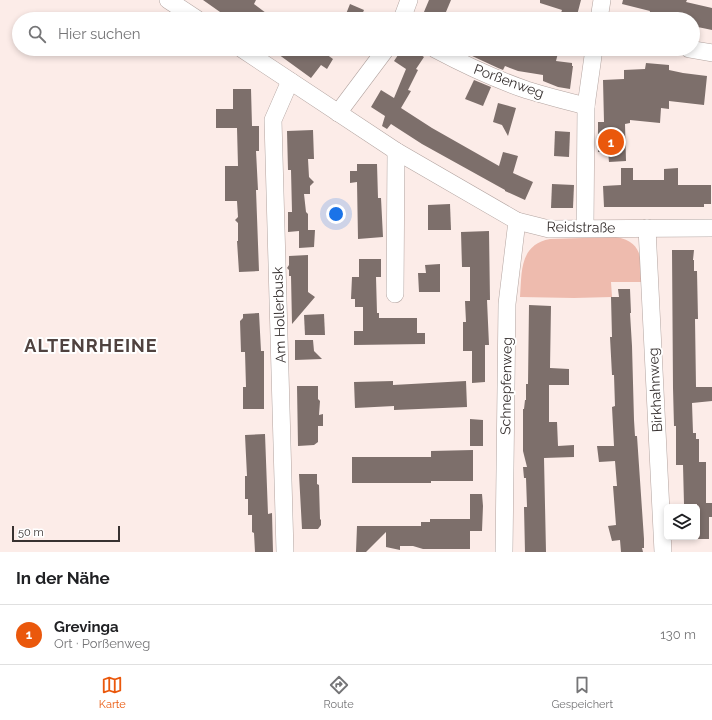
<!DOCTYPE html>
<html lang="de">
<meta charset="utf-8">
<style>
:root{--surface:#fff;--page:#f6f6f6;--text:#202124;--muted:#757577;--line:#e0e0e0;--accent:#ea580c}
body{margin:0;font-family:Raleway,sans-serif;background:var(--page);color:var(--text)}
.controls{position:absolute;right:12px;bottom:12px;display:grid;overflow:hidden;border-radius:6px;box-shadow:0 2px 6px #0003}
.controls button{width:36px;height:36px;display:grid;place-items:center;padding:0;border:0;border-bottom:1px solid var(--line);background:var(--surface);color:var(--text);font:20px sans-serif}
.scale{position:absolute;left:12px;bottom:10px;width:108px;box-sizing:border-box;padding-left:4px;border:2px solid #373130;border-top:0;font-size:11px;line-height:14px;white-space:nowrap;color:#373130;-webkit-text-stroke:3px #fff;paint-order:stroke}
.you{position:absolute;left:336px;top:214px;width:14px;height:14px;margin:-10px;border:3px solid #fff;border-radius:50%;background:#1a73e8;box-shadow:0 0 0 6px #1a73e833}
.badge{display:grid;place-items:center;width:26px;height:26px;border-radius:50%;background:var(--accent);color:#fff;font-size:13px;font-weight:700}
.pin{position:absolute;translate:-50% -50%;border:2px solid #fff;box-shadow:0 1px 4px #0006}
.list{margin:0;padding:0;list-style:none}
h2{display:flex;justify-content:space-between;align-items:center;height:52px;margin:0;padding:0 16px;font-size:17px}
h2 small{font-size:13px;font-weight:400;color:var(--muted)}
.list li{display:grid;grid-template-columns:26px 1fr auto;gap:12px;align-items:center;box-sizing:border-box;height:60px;padding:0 16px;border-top:1px solid var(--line)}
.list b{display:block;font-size:15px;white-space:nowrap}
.list p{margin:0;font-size:13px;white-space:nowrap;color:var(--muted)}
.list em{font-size:13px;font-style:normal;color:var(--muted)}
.icon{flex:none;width:22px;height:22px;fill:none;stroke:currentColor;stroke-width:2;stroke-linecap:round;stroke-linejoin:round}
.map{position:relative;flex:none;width:712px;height:552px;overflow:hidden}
.search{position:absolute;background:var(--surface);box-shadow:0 2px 6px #0003;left:12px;right:12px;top:12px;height:44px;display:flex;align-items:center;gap:10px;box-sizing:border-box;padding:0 14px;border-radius:22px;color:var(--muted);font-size:15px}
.sheet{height:112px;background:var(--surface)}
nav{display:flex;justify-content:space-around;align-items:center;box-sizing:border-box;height:56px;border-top:1px solid var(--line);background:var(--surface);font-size:11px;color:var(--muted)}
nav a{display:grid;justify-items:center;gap:2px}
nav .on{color:var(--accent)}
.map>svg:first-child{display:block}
.green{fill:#eebbae}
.building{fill:#7d6f6b}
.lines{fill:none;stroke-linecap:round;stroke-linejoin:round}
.minor-casing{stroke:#b3a4a0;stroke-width:18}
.minor{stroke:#fff;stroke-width:17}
.labels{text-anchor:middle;stroke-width:4;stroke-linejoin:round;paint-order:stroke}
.street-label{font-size:14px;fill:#373130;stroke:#fff}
.district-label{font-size:18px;font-weight:bold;letter-spacing:1px;fill:#4f423f;stroke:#fff}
</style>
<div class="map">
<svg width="712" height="552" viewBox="0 0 712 552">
<rect width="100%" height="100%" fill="#fcece8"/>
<!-- green -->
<path class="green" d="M 616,237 C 643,242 641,259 642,282 L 611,282 L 612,297 L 574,298 L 520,297 C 522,272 519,245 550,239 Z"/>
<!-- building -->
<g class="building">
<polygon points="203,0 256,0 254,4 274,19 230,19"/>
<polygon points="429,0 451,0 443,19 421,19"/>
<polygon points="540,0 581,0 576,19 559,19 562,10 540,3"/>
<polygon points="623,0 687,0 686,2 712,8 712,30 693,26 693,19 648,19 650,11 622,4"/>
<polygon points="350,4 364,10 360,19 344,19"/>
<polygon points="271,49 319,49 333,59 327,69 321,65 311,78"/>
<polygon points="402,49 412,49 424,57 416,69 418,70 408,90 411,91 401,108 432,128 499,166 503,152 518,156 513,173 533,182 525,200 505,191 505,190 422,144 391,124 387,129 382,126 385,116 371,107 381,90 394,98 406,69 394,61"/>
<polygon points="457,49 556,49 555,52 558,53 556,61 572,63 572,66 573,66 570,89 558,87 543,81 543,75 518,71 505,66 503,70 498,68"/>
<polygon points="646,63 669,65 669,70 683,73 707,76 704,105 669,101 669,109 661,108 660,123 630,120 630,123 625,124 626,161 609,162 608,152 598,152 598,122 604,122 603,80 624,79 624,70 645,69"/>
<polygon points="474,80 491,87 483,106 465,99"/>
<polygon points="233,89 251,89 252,126 259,126 259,151 256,151 258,190 256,190 259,271 239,272 237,241 238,241 238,223 235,220 238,217 237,201 225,201 225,166 238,166 237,128 216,128 216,109 233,109"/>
<polygon points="498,103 516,108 508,136 502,125 493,122"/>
<polygon points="313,130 314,159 308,159 309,177 314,182 310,186 310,194 304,194 306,212 308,214 308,230 315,230 314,247 299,248 299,231 288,232 288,212 292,212 291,170 288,170 287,131"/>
<polygon points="555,131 570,132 569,157 554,156"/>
<polygon points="357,164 377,164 378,198 381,198 383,237 358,239 357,182 350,183 350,171 357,171"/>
<polygon points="621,168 633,168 633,180 664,180 664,169 678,168 678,185 711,185 711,204 704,204 704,207 604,207 603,186 621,185"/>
<polygon points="552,184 574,185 573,208 551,208"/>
<polygon points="450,204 451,230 428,230 428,205"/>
<polygon points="489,231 490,300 487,300 489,345 485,345 485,382 472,383 472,351 463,351 463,322 466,322 465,301 470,301 470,267 462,267 461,232"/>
<polygon points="672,250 694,250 693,260 694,260 694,271 697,271 698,319 695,319 696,387 712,387 712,401 692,403 693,433 696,433 696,439 699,439 699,462 706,462 706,503 712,503 712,517 709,517 709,539 697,539 697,504 684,504 683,465 676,465 676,426 674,426 673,388"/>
<polygon points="308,255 308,292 315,297 292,324 291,276 289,276 289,270 287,268 289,265 289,256"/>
<polygon points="359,259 381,259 381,277 376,277 377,313 379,313 379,318 417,318 417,333 425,333 425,344 354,345 354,331 363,331 363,307 355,307 355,299 351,299 352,277 359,277"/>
<polygon points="440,264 440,292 419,292 418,273 426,273 425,265"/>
<polygon points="618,289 630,289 631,313 630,313 632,346 634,420 635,436 637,436 644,539 644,548 642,548 643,552 621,552 620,540 612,541 608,526 616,525 613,486 617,486 615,461 599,462 597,446 614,446 612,407 615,406 614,375 612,375 610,337 612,337 611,297 619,297"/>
<polygon points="529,305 551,306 550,368 569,369 569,385 549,385 549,422 557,422 558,446 574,445 574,457 544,458 546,552 525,552 524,507 527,507 526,478 524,478 523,467 527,467 523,451 523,409 524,409 525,400 526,400 526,384 528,384"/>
<polygon points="259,313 261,351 264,351 264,409 243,409 243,387 246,387 245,352 241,352 240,321 243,318 243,314"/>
<polygon points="324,314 325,335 305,335 304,315"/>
<polygon points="295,340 313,340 314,351 322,359 295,360"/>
<polygon points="393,381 393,385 466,381 467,407 394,410 394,406 355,408 354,382"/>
<polygon points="297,386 318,386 318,399 320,401 319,415 323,414 323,426 318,426 318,442 314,445 298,446"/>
<polygon points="470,419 483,420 483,446 470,446"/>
<polygon points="265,434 268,514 272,513 273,552 255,552 254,533 252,532 252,515 248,515 248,499 245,499 245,476 247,476 245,435"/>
<polygon points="473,450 473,481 431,481 431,483 352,483 352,457 431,457 431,451"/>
<polygon points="299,474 317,474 317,484 319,485 320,519 321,520 321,525 318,529 302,529"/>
<polygon points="470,494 482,494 483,506 482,531 470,531 470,549 423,549 413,546 400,546 400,550 386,547 386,532 366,552 356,552 357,526 421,526 421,522 430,522 430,519 470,519"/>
</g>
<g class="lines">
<!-- minor casing -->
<g class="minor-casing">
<g id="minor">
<polyline points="168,0 197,19"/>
<polyline points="402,19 409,0"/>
<polyline points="599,19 602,0"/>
<polyline points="242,49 396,151 517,221 549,229 712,228"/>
<path d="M 435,49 C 465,65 495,79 527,90 C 546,96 566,101 586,106"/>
<polyline points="689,49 712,53"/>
<polyline points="338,113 386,49"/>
<polyline points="585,228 586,106 594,49"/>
<polyline points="647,228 663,552"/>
<polyline points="395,294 396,151"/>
<polyline points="285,552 273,120 290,81"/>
<polyline points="504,552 507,304 517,221"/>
</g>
</g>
<!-- minor -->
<use href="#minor" class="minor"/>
</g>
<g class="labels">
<!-- street labels -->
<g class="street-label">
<text transform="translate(509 81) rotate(20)" y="5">Porßenweg</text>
<text transform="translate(581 227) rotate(1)" y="5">Reidstraße</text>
<text transform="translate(279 315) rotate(-92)" y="5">Am Hollerbusk</text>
<text transform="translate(506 386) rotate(-89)" y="5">Schnepfenweg</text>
<text transform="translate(655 390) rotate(-93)" y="5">Birkhahnweg</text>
</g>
<!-- district labels -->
<g class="district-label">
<text x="91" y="352">ALTENRHEINE</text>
</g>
</g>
</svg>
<div class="controls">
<button><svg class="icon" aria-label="layers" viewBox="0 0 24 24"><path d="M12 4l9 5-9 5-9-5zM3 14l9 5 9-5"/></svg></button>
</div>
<div class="scale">50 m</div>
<div class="you"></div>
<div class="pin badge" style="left:611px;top:142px">1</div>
<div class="search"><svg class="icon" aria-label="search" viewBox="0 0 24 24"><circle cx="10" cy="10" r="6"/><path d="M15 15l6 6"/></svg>Hier suchen</div>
</div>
<section class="sheet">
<h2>In der Nähe<small></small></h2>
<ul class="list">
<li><span class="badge">1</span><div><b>Grevinga</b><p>Ort · Porßenweg</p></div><em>130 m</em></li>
</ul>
</section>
<nav>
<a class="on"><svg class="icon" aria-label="map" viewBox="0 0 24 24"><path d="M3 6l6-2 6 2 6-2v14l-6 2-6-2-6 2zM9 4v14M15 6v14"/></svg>Karte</a>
<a><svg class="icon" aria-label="directions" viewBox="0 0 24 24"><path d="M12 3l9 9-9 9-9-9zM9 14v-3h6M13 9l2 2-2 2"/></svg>Route</a>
<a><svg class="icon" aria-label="saved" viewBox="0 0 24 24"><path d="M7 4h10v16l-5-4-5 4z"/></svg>Gespeichert</a>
</nav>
